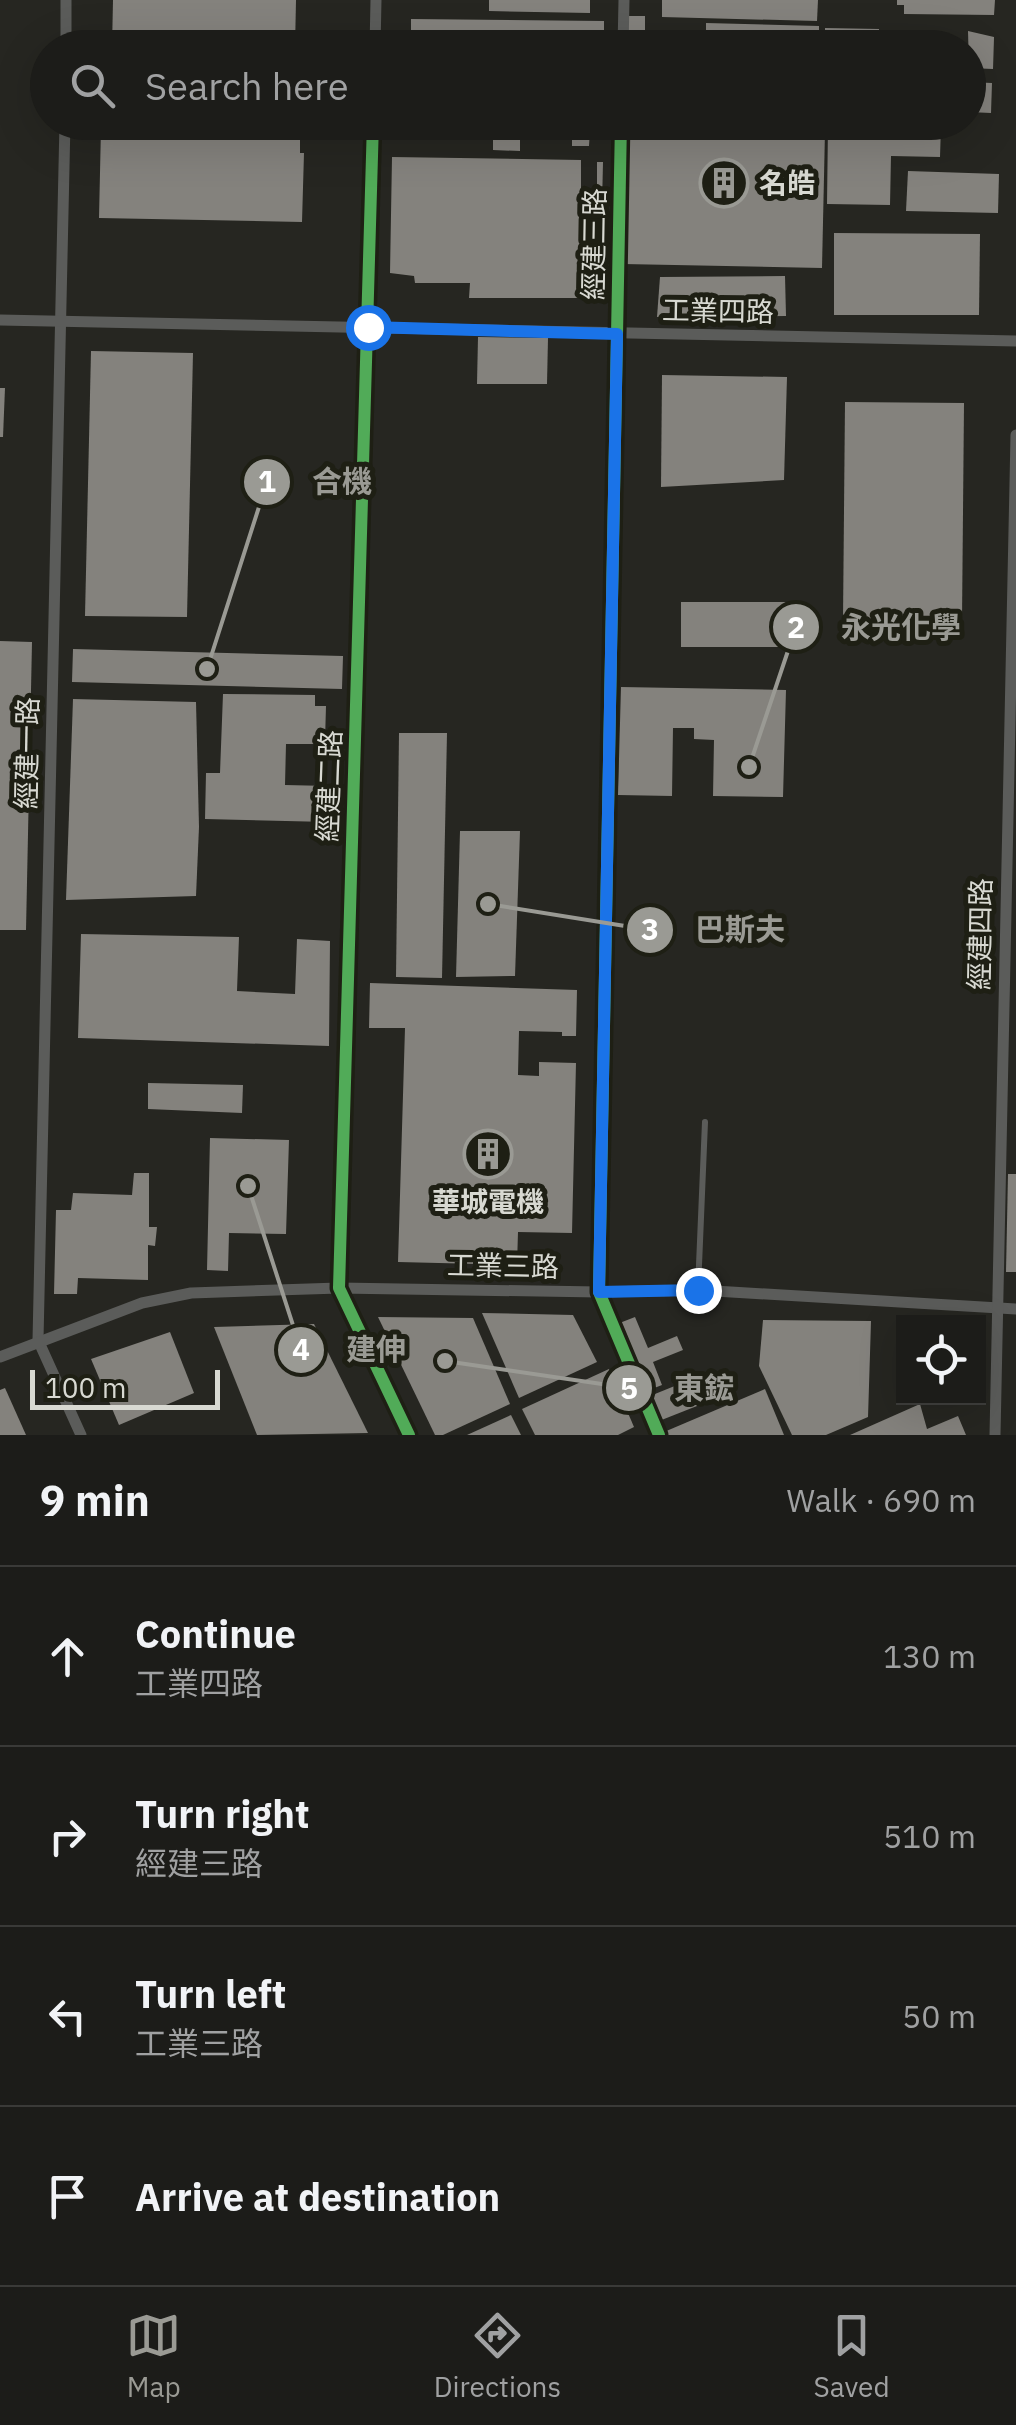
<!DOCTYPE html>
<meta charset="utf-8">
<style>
:root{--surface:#1c1c19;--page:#252522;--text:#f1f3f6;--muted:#a0a1a2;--line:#3a3a38;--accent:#9a9a94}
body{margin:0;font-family:"IBM Plex Sans","Noto Sans TC",sans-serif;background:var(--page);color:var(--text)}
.controls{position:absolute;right:30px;bottom:30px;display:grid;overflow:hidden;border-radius:0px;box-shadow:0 10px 40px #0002}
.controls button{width:90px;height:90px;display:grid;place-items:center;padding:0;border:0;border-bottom:2px solid var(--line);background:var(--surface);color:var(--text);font:50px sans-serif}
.scale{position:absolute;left:30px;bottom:25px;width:190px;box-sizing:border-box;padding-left:10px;border:5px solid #d8d9d2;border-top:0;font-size:28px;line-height:35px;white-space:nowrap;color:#d8d9d2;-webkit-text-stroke:8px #1e1f14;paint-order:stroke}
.stop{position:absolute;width:30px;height:30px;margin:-22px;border:8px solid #1a73e8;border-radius:50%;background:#fff}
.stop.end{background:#1a73e8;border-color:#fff;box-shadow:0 2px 10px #0008}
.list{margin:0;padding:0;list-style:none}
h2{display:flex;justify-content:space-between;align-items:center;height:130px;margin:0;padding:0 40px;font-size:42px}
h2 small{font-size:32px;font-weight:400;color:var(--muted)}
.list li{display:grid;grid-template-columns:65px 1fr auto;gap:30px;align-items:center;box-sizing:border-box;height:180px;padding:0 40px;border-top:2px solid var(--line)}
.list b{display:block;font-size:38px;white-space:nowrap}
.list p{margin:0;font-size:32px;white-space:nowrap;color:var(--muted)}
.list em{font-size:32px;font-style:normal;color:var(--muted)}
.icon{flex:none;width:55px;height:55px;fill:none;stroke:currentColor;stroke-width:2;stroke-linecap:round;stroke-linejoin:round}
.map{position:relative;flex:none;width:1016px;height:1435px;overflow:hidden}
.search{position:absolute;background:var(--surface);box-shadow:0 10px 40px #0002;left:30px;right:30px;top:30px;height:110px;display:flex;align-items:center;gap:25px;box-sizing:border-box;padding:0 35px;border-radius:55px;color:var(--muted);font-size:38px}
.sheet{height:850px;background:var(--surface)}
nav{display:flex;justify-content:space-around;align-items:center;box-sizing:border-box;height:140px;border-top:2px solid var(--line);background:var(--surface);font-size:28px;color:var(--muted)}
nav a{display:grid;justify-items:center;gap:5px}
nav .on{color:var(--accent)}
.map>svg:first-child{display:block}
.building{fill:#84827d}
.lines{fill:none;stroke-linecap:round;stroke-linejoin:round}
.lane{stroke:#5b5c5a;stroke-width:6}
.street{stroke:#5b5c5a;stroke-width:11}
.cycleway-casing{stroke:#1e1f14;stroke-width:19}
.cycleway{stroke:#51ab58;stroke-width:12}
.route{stroke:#1a73e8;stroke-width:12}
.labels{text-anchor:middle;stroke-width:10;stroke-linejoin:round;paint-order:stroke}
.poi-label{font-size:28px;font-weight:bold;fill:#d8d9d2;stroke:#1e1f14;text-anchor:start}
.street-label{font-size:28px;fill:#d8d9d2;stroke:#1e1f14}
.leader{fill:none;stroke:#9a9a94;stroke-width:4}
.callout-dot{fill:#9a9a94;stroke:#1e1f14;stroke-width:4}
.mark-label{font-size:30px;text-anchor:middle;font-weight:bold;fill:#fff}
.callout-label{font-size:30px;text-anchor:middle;font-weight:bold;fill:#9a9a94;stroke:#1e1f14;stroke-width:10;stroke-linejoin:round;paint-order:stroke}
</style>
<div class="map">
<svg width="1016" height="1435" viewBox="0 0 1016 1435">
<rect width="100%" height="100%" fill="#262621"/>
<!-- building -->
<g class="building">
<polygon points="113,0 296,0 295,48 112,48"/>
<polygon points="489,0 590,0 590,13 489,11"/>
<polygon points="662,0 818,0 817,21 662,17"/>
<polygon points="897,0 995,0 994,15 904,14 904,5 897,5"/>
<polygon points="628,16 645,16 645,37 627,37"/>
<polygon points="411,19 604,21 604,37 592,37 592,48 411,48"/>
<polygon points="706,23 819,26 819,48 706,48"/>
<polygon points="825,28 879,29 879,43 825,42"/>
<polygon points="968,31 994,37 993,69 969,68"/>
<polygon points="888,38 946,39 946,48 888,48"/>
<polygon points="969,82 992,83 991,113 969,112"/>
<polygon points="78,122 293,122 293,129 300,130 300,153 304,153 302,222 99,218 101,127 78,126"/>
<polygon points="463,122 567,122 567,129 590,130 589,146 572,146 572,139 520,138 520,151 493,150 493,138 406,137 406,127 471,128"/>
<polygon points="828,124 941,126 940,157 891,156 890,205 827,204"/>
<polygon points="626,127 825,131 822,268 623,264"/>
<polygon points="392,157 581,160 581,272 585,272 585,298 469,298 470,283 415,283 414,276 390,273"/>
<polygon points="597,162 603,162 602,205 597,205"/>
<polygon points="908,171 999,174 998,213 906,211"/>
<polygon points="834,233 980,234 979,315 834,315"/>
<polygon points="785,276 786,316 657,317 660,277"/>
<polygon points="478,337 548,338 547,384 477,384"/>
<polygon points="91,351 193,353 187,617 85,616"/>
<polygon points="662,375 787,377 784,480 661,487"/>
<polygon points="0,388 5,388 3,437 0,437"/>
<polygon points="845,402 964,403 962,621 843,620"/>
<rect x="681" y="602" width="121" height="45"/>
<polygon points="0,641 32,642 26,930 0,930"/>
<polygon points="73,649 343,656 342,689 72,682"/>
<polygon points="621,687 786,690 783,797 713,796 714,740 694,739 694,728 673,728 672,796 618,795"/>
<polygon points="223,694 315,695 315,706 326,706 325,741 330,741 330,750 313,753 314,744 286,744 285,785 329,786 328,822 205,819 206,773 220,773"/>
<polygon points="73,699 196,702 199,827 196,896 66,900"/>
<polygon points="399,733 447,733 442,978 396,977"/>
<polygon points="460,831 520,831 515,976 456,977"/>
<polygon points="81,934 239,937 237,991 295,994 297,939 330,941 329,1046 78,1038"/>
<polygon points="370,983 577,990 576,1036 562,1036 562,1032 519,1031 518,1075 539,1076 539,1062 576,1063 572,1233 518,1232 517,1265 398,1262 405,1028 369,1028"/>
<polygon points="148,1083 243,1085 242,1113 148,1109"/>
<polygon points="210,1138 289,1140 286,1234 229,1233 228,1271 207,1270"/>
<polygon points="134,1173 149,1173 149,1227 157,1227 155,1246 148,1245 148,1280 78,1278 77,1294 54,1294 56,1210 71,1210 73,1193 132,1195"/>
<polygon points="1008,1174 1016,1174 1016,1272 1006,1272"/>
<polygon points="482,1313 573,1315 597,1362 519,1398"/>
<polygon points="378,1317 473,1318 510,1404 443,1435 435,1435"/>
<polygon points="635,1317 648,1348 677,1336 683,1350 653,1362 662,1385 644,1392 617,1324"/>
<polygon points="763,1320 871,1321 868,1417 826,1435 792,1435 759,1366"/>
<polygon points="314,1324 368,1433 257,1435 214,1327"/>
<polygon points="170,1332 194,1393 119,1425 91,1359"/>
<polygon points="609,1369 634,1427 618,1435 535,1435 522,1409"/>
<polygon points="687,1381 697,1406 659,1421 650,1396"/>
<polygon points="5,1388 26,1435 0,1435 0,1390"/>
<polygon points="765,1389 784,1435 666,1435 664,1432"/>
<polygon points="920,1404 927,1429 958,1416 966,1435 850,1435"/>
<polygon points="511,1415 521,1435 467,1435"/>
</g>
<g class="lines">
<!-- lane -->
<polyline class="lane" points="698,1289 705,1122"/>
<!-- street -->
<g class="street">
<polyline points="66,48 66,0"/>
<polyline points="375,48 376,0"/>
<polyline points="623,48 624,0"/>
<polyline points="65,122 38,1340 81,1435"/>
<polyline points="373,122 339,1288 409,1435"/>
<polyline points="621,122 599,1292 659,1435"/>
<polyline points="0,320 1016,341"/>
<polyline points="0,1357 142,1303 191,1293 339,1288 599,1292 698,1290 1016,1309"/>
<polyline points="995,1435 1016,435"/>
</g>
<!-- cycleway casing -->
<g class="cycleway-casing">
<g id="cycleway">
<polyline points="373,122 339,1288 409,1435"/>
<polyline points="621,122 599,1292 659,1435"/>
</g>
</g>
<!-- cycleway -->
<use href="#cycleway" class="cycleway"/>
</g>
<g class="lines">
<!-- route -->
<polyline class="route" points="368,327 617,334 599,1292 698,1290"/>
</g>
<!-- icons -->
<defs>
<g id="building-ring" transform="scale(2.5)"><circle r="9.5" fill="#1e1f14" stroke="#9a9a94" stroke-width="1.5"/><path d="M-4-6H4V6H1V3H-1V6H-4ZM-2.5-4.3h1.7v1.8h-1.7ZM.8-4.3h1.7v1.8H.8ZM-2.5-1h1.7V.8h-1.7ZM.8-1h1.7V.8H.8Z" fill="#9a9a94"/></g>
</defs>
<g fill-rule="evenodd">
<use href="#building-ring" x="724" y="183"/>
<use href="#building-ring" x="488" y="1154"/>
</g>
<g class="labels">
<!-- poi labels -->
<g class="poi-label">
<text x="759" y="193">名皓</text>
<text x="488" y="1212" text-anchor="middle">華城電機</text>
</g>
<!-- street labels -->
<g class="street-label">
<text transform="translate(594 244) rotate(-89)" y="10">經建三路</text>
<text transform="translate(718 311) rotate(1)" y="10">工業四路</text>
<text transform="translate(27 753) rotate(-89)" y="10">經建一路</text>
<text transform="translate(329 786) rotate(-88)" y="10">經建二路</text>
<text transform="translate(980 934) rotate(-89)" y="10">經建四路</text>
<text transform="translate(503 1266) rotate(1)" y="10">工業三路</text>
</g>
</g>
<!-- callouts -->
<path class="leader" d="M207 669L267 482M749 767L796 627M488 904L650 930M248 1186L301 1350M445 1361L629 1388"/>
<g class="callout-dot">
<circle cx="207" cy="669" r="10"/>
<circle cx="749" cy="767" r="10"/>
<circle cx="488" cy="904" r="10"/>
<circle cx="248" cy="1186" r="10"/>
<circle cx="445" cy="1361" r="10"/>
<circle cx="267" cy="482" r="25"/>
<circle cx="796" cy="627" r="25"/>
<circle cx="650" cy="930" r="25"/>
<circle cx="301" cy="1350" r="25"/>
<circle cx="629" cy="1388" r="25"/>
</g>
<g class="mark-label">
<text x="267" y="492">1</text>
<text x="796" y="638">2</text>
<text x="650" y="940">3</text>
<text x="301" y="1360">4</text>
<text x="629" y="1399">5</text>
</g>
<g class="callout-label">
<text x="342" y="492">合機</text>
<text x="901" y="638">永光化學</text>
<text x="740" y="940">巴斯夫</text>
<text x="376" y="1360">建伸</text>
<text x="704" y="1399">東鋐</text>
</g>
</svg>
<div class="controls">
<button><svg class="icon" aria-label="locate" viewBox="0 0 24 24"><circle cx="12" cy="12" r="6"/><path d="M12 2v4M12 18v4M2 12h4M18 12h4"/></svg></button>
</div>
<div class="scale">100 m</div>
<div class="stop" style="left:368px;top:327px"></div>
<div class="stop end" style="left:698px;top:1290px"></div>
<div class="search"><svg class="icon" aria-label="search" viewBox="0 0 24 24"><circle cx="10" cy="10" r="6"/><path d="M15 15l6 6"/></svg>Search here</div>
</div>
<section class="sheet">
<h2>9 min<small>Walk · 690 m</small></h2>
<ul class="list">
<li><svg class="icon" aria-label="ahead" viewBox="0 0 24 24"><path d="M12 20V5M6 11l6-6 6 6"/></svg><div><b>Continue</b><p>工業四路</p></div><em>130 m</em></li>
<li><svg class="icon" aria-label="right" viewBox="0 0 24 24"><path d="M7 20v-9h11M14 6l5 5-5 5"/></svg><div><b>Turn right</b><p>經建三路</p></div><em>510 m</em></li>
<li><svg class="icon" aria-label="left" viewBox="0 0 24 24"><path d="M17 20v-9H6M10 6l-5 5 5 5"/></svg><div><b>Turn left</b><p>工業三路</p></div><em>50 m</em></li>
<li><svg class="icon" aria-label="arrive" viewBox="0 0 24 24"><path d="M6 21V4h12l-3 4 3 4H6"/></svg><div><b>Arrive at destination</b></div></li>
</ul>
</section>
<nav>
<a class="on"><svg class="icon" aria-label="map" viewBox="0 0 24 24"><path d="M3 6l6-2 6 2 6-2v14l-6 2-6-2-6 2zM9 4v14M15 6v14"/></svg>Map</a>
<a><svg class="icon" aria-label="directions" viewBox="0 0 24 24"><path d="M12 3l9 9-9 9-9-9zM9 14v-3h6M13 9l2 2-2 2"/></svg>Directions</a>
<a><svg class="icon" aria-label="saved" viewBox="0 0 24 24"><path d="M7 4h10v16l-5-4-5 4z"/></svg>Saved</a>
</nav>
